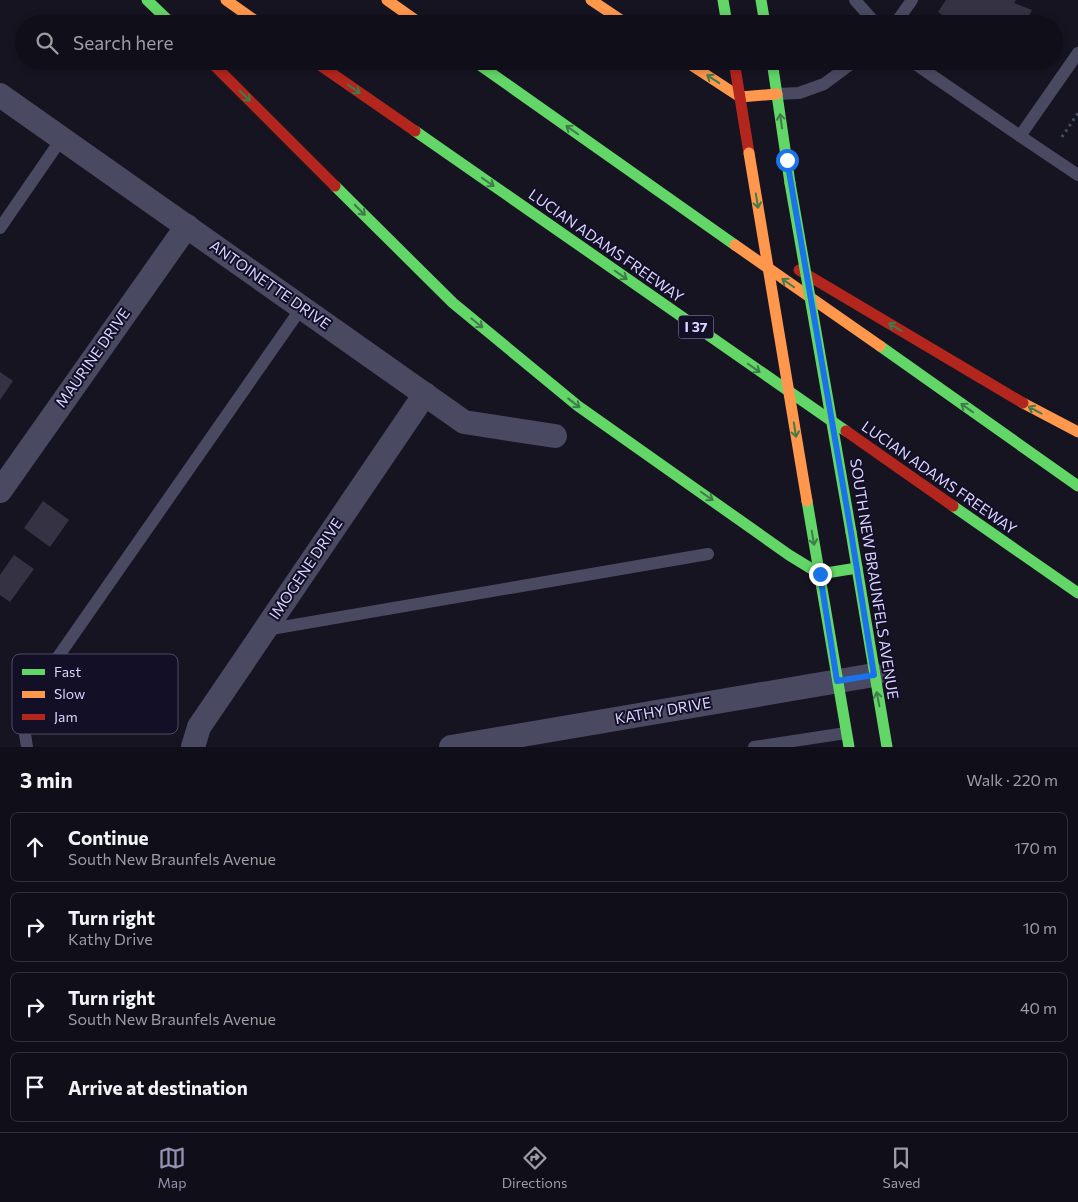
<!DOCTYPE html>
<meta charset="utf-8">
<style>
:root{--surface:#100f19;--page:#191822;--text:#f1f3f6;--muted:#9c9ca2;--line:#302f38;--accent:#9591b1}
body{margin:0;font-family:Commissioner,sans-serif;background:var(--page);color:var(--text)}
.stop{position:absolute;width:15px;height:15px;margin:-11px;border:4px solid #1a73e8;border-radius:50%;background:#fff}
.stop.end{background:#1a73e8;border-color:#fff;box-shadow:0 1px 5px #0008}
.list{margin:0;padding:0;list-style:none}
h2{display:flex;justify-content:space-between;align-items:center;height:65px;margin:0;padding:0 20px;font-size:21px}
h2 small{font-size:16px;font-weight:400;color:var(--muted)}
.list li{display:grid;grid-template-columns:32px 1fr auto;gap:15px;align-items:center;box-sizing:border-box;height:70px;margin:0 10px 10px;padding:0 10px;border:1px solid var(--line);border-radius:8px}
.list b{display:block;font-size:19px;white-space:nowrap}
.list p{margin:0;font-size:16px;white-space:nowrap;color:var(--muted)}
.list em{font-size:16px;font-style:normal;color:var(--muted)}
.icon{flex:none;width:28px;height:28px;fill:none;stroke:currentColor;stroke-width:2;stroke-linecap:round;stroke-linejoin:round}
.map{position:relative;flex:none;width:1078px;height:747px;overflow:hidden}
.search{position:absolute;background:var(--surface);box-shadow:0 2px 8px #0003;left:15px;right:15px;top:15px;height:55px;display:flex;align-items:center;gap:12px;box-sizing:border-box;padding:0 18px;border-radius:28px;color:var(--muted);font-size:19px}
.sheet{height:385px;background:var(--surface)}
nav{display:flex;justify-content:space-around;align-items:center;box-sizing:border-box;height:70px;border-top:1px solid var(--line);background:var(--surface);font-size:14px;color:var(--muted)}
nav a{display:grid;justify-items:center;gap:2px}
nav .on{color:var(--accent)}
.map>svg:first-child{display:block}
.building{fill:#343243}
.lines{fill:none;stroke-linecap:round;stroke-linejoin:round}
.path{stroke:#44505f;stroke-width:3;stroke-dasharray:2.5 4;stroke-linecap:butt}
.lane{stroke:#4a4962;stroke-width:12}
.street{stroke:#4a4962;stroke-width:24}
.fast{stroke:#63d668;stroke-width:11}
.slow{stroke:#ff974d;stroke-width:11}
.jam{stroke:#b3261e;stroke-width:11}
.fast-bridge{stroke:#63d668;stroke-width:11}
.slow-bridge{stroke:#ff974d;stroke-width:11}
.oneway{stroke:#3f7c4a}
.route{stroke:#1a73e8;stroke-width:6}
.labels{text-anchor:middle;stroke-width:4;stroke-linejoin:round;paint-order:stroke}
.shield{fill:#130f26;stroke:#9e99be;stroke-width:1}
.shield-label{font-size:14px;font-weight:bold;fill:#d9d4ff}
.street-label{font-size:15px;fill:#d9d4ff;stroke:#130f26}
.key{fill:#130f26;stroke:#4e4a67;stroke-width:1}
.key-label{font-size:14px;fill:#d9d4ff}
</style>
<div class="map">
<svg width="1078" height="747" viewBox="0 0 1078 747">
<rect width="100%" height="100%" fill="#161421"/>
<!-- building -->
<g class="building">
<polygon points="946,0 1016,0 1014,3 1032,10 1026,21 1030,24 955,24 938,12"/>
<polygon points="0,372 13,381 0,400"/>
<polygon points="43,501 69,520 50,547 24,528"/>
<polygon points="14,555 34,569 10,602 0,595 0,575"/>
</g>
<g class="lines">
<!-- path -->
<polyline class="path" points="1062,137 1078,113"/>
<!-- lane -->
<g class="lane">
<polyline points="855,0 876,24"/>
<polyline points="895,24 912,0"/>
<polyline points="911,61 1020,136 1078,53"/>
<polyline points="777,94 799,93 824,84 855,61"/>
<polyline points="1020,136 1078,175"/>
<polyline points="0,228 62,138"/>
<polyline points="265,630 708,554"/>
<polyline points="27,747 23,722 30,697 302,307"/>
<polyline points="754,747 846,733"/>
</g>
<!-- street -->
<g class="street">
<polyline points="0,95 464,422 555,436"/>
<polyline points="0,491 187,226"/>
<polyline points="193,747 199,727 425,394"/>
<polyline points="451,747 874,675"/>
</g>
<!-- fast -->
<g class="fast">
<polyline points="147,0 172,24"/>
<polyline points="723,0 727,24"/>
<polyline points="761,0 765,24"/>
<polyline points="474,61 735,245"/>
<polyline points="772,61 790,183"/>
<polyline points="415,131 846,431"/>
<polyline points="335,186 453,303 578,406 789,555 820,574 857,568"/>
<polyline points="880,346 1078,486"/>
<polyline points="807,501 849,747"/>
<polyline points="953,506 1078,593"/>
<polyline points="851,532 887,747"/>
</g>
<!-- slow -->
<g class="slow">
<polyline points="226,0 260,24"/>
<polyline points="387,0 421,24"/>
<polyline points="591,0 627,24"/>
<polyline points="685,61 740,97 777,94"/>
<polyline points="735,245 880,346"/>
<polyline points="1023,403 1078,432"/>
</g>
<!-- jam -->
<g class="jam">
<polyline points="210,61 335,186"/>
<polyline points="314,61 415,131"/>
<polyline points="734,61 749,153"/>
<polyline points="799,270 1023,403"/>
<polyline points="846,431 953,506"/>
</g>
<!-- fast-bridge -->
<polyline class="fast-bridge" points="790,183 851,532"/>
<!-- slow-bridge -->
<polyline class="slow-bridge" points="749,153 807,501"/>
</g>
<!-- one-way arrows -->
<defs><path id="oneway-shaft" d="M-6 0H5M1.5-3L5.5 0L1.5 3" fill="none" stroke-width="1.6" stroke-linecap="round" stroke-linejoin="round" transform="scale(1.25)"/></defs>
<g class="oneway">
<use href="#oneway-shaft" transform="translate(713 79) rotate(-147)"/>
<use href="#oneway-shaft" transform="translate(354 89) rotate(35)"/>
<use href="#oneway-shaft" transform="translate(245 96) rotate(45)"/>
<use href="#oneway-shaft" transform="translate(781 121) rotate(-98)"/>
<use href="#oneway-shaft" transform="translate(572 130) rotate(-145)"/>
<use href="#oneway-shaft" transform="translate(488 182) rotate(35)"/>
<use href="#oneway-shaft" transform="translate(757 201) rotate(81)"/>
<use href="#oneway-shaft" transform="translate(360 210) rotate(45)"/>
<use href="#oneway-shaft" transform="translate(621 275) rotate(35)"/>
<use href="#oneway-shaft" transform="translate(788 283) rotate(-145)"/>
<use href="#oneway-shaft" transform="translate(477 323) rotate(39)"/>
<use href="#oneway-shaft" transform="translate(895 327) rotate(-149)"/>
<use href="#oneway-shaft" transform="translate(754 368) rotate(35)"/>
<use href="#oneway-shaft" transform="translate(574 403) rotate(38)"/>
<use href="#oneway-shaft" transform="translate(967 408) rotate(-145)"/>
<use href="#oneway-shaft" transform="translate(1035 410) rotate(-152)"/>
<use href="#oneway-shaft" transform="translate(795 430) rotate(81)"/>
<use href="#oneway-shaft" transform="translate(707 496) rotate(35)"/>
<use href="#oneway-shaft" transform="translate(813 538) rotate(80)"/>
<use href="#oneway-shaft" transform="translate(878 699) rotate(-101)"/>
</g>
<g class="lines">
<!-- route -->
<polyline class="route" points="787,160 851,532 874,675 837,681 820,574"/>
</g>
<g class="labels">
<!-- shield labels -->
<rect class="shield" x="678.5" y="315.5" width="35" height="23" rx="4"/>
<g class="shield-label">
<text x="696" y="332">I 37</text>
</g>
<!-- street labels -->
<g class="street-label">
<text transform="translate(606 246) rotate(35)" y="5">LUCIAN ADAMS FREEWAY</text>
<text transform="translate(270 285) rotate(35)" y="5">ANTOINETTE DRIVE</text>
<text transform="translate(93 358) rotate(-55)" y="5">MAURINE DRIVE</text>
<text transform="translate(939 478) rotate(35)" y="5">LUCIAN ADAMS FREEWAY</text>
<text transform="translate(306 569) rotate(-56)" y="5">IMOGENE DRIVE</text>
<text transform="translate(874 579) rotate(81)" y="5">SOUTH NEW BRAUNFELS AVENUE</text>
<text transform="translate(663 711) rotate(-10)" y="5">KATHY DRIVE</text>
</g>
</g>
<!-- legend -->
<rect x="12" y="654" width="166" height="80" rx="8" class="key"/>
<rect x="22" y="669" width="23" height="6" fill="#63d668"/>
<rect x="22" y="691" width="23" height="7" fill="#ff974d"/>
<rect x="22" y="714" width="23" height="6" fill="#b3261e"/>
<g class="key-label">
<text x="54" y="677">Fast</text>
<text x="54" y="699">Slow</text>
<text x="54" y="722">Jam</text>
</g>
</svg>
<div class="stop" style="left:787px;top:160px"></div>
<div class="stop end" style="left:820px;top:574px"></div>
<div class="search"><svg class="icon" aria-label="search" viewBox="0 0 24 24"><circle cx="10" cy="10" r="6"/><path d="M15 15l6 6"/></svg>Search here</div>
</div>
<section class="sheet">
<h2>3 min<small>Walk · 220 m</small></h2>
<ul class="list">
<li><svg class="icon" aria-label="ahead" viewBox="0 0 24 24"><path d="M12 20V5M6 11l6-6 6 6"/></svg><div><b>Continue</b><p>South New Braunfels Avenue</p></div><em>170 m</em></li>
<li><svg class="icon" aria-label="right" viewBox="0 0 24 24"><path d="M7 20v-9h11M14 6l5 5-5 5"/></svg><div><b>Turn right</b><p>Kathy Drive</p></div><em>10 m</em></li>
<li><svg class="icon" aria-label="right" viewBox="0 0 24 24"><path d="M7 20v-9h11M14 6l5 5-5 5"/></svg><div><b>Turn right</b><p>South New Braunfels Avenue</p></div><em>40 m</em></li>
<li><svg class="icon" aria-label="arrive" viewBox="0 0 24 24"><path d="M6 21V4h12l-3 4 3 4H6"/></svg><div><b>Arrive at destination</b></div></li>
</ul>
</section>
<nav>
<a class="on"><svg class="icon" aria-label="map" viewBox="0 0 24 24"><path d="M3 6l6-2 6 2 6-2v14l-6 2-6-2-6 2zM9 4v14M15 6v14"/></svg>Map</a>
<a><svg class="icon" aria-label="directions" viewBox="0 0 24 24"><path d="M12 3l9 9-9 9-9-9zM9 14v-3h6M13 9l2 2-2 2"/></svg>Directions</a>
<a><svg class="icon" aria-label="saved" viewBox="0 0 24 24"><path d="M7 4h10v16l-5-4-5 4z"/></svg>Saved</a>
</nav>
